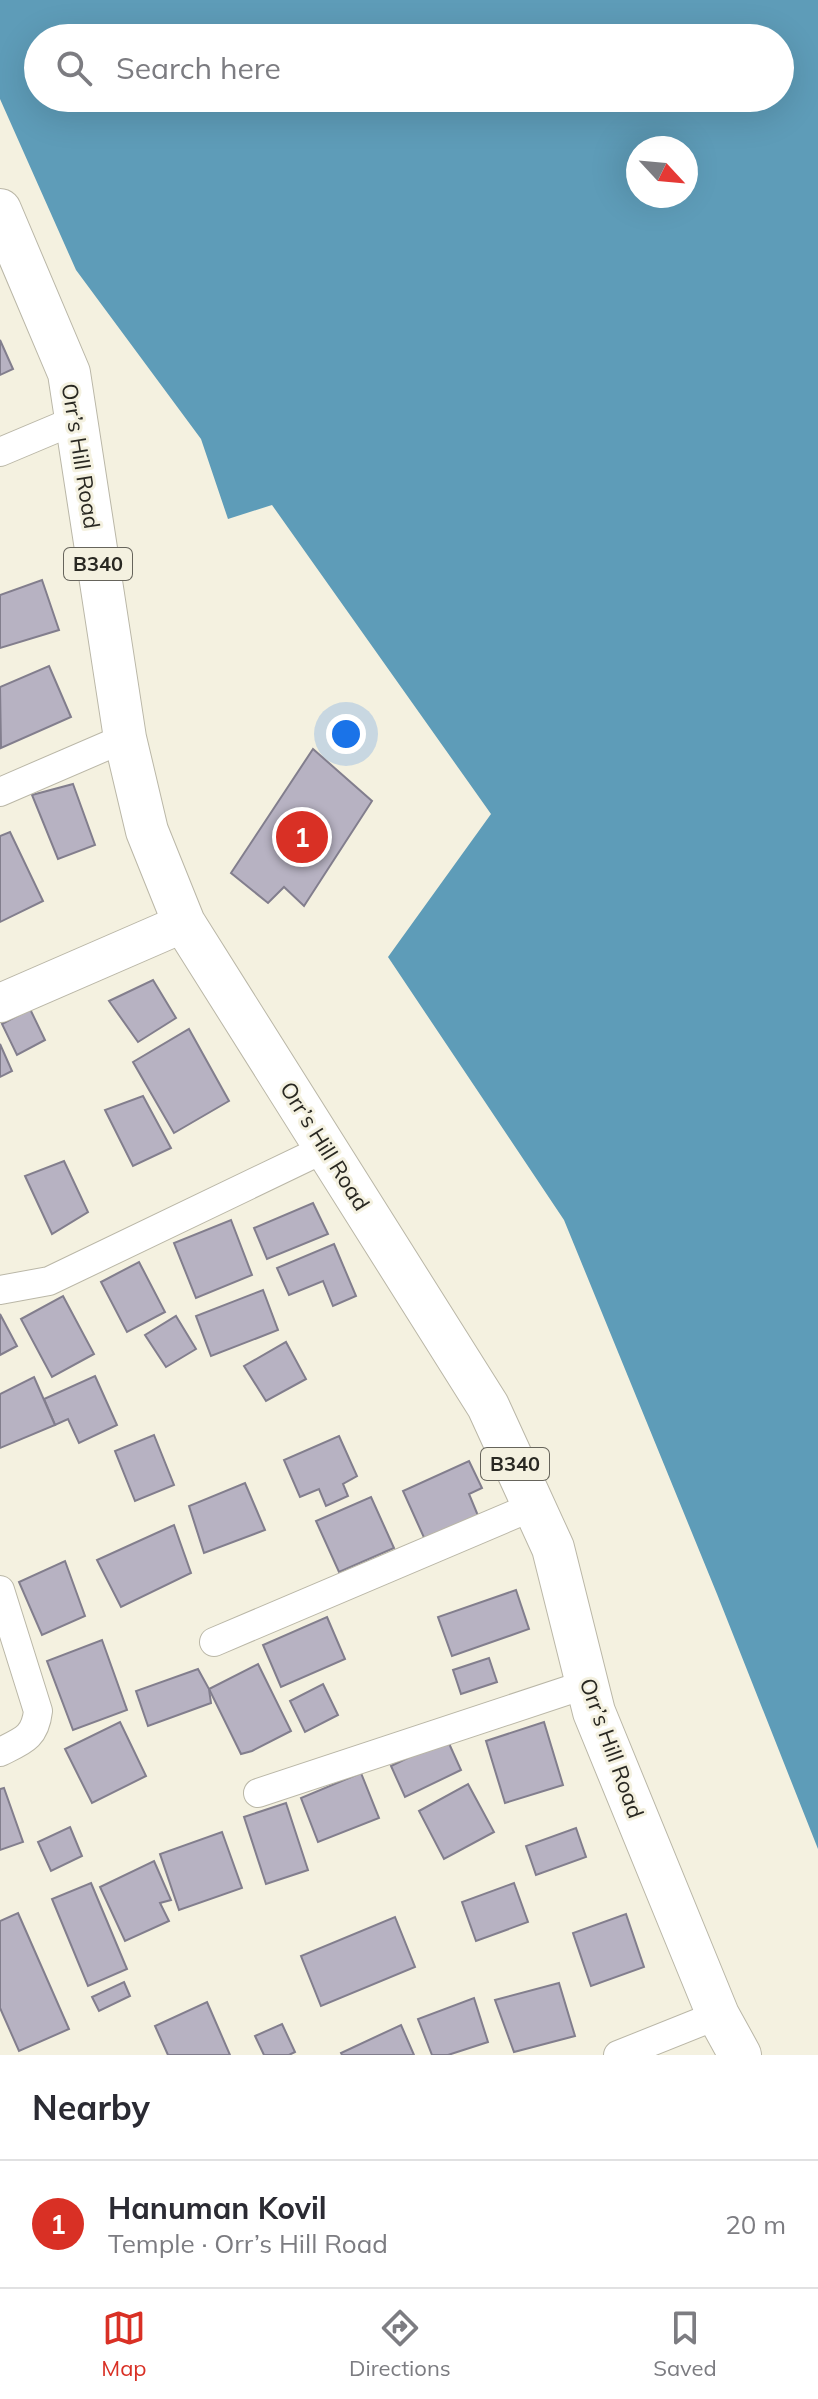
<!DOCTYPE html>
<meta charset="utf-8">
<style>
:root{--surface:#fff;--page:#f7f7f7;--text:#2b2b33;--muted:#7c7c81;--line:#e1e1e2;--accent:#d93025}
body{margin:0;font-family:Mulish,sans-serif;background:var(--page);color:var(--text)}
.compass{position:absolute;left:626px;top:136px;width:72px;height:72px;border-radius:50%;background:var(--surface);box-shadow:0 8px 32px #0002;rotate:116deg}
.you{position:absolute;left:346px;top:734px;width:28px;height:28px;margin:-20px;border:6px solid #fff;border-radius:50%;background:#1a73e8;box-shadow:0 0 0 12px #1a73e833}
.badge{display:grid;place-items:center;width:52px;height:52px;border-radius:50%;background:var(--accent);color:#fff;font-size:26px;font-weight:700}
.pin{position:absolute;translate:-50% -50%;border:4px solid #fff;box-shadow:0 2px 8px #0006}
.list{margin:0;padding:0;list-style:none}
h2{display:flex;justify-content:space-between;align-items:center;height:104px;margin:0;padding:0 32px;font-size:34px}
h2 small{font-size:26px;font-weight:400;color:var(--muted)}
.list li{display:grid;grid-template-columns:52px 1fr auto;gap:24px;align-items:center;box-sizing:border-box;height:128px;padding:0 32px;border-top:2px solid var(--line)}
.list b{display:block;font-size:30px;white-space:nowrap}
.list p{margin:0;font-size:26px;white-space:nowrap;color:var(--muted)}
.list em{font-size:26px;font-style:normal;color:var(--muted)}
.icon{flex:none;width:44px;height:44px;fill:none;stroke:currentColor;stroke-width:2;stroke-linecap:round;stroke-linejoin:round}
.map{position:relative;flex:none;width:818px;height:2055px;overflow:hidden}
.search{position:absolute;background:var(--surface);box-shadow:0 8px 32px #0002;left:24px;right:24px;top:24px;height:88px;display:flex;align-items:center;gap:20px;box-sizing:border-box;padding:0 28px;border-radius:44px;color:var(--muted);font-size:30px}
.sheet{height:232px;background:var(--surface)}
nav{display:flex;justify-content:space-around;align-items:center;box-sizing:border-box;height:112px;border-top:2px solid var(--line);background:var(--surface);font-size:22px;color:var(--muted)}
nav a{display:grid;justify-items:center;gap:4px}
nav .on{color:var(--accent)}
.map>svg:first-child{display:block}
.water{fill:#5e9cb8;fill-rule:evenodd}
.building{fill:#b7b2c2;stroke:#827e8d;stroke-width:2}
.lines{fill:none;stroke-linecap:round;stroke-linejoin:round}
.street-casing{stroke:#bab7a7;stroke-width:30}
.secondary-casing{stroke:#bab7a7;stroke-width:40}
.primary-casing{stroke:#bab7a7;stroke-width:44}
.street{stroke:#fff;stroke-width:28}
.secondary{stroke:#fff;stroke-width:38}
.primary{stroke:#fff;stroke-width:42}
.labels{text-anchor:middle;stroke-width:6;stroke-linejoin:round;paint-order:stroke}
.shield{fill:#f4f1e0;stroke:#66645b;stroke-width:2}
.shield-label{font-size:20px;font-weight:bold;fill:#292822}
.street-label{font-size:22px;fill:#292822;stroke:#f4f1e0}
</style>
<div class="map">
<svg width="818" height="2055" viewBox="0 0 818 2055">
<rect width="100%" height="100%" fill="#f4f1e0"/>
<!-- water -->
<path class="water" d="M 0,0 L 818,0 L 818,1849 L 717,1594 L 564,1220 L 388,957 L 491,814 L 272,505 L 228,519 L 201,439 L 76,270 L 0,99 ZM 38,38 L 780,38 L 780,98 L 38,98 ZM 638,148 L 686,148 L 686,196 L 638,196 Z"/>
<!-- building -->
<g class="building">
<polygon points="0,340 13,369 0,375"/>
<polygon points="42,580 59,630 0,648 0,595"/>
<polygon points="49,666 71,717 1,748 0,687"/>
<polygon points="313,749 372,801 304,906 284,887 268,903 231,873"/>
<polygon points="73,784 95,845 58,859 32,795"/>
<polygon points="10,832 43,901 0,922 0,836"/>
<polygon points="153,980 176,1018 138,1042 109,1001"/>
<polygon points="30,1009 45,1040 17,1055 2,1024"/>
<polygon points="189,1029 229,1101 174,1133 133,1062"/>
<polygon points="0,1044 12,1071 0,1077"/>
<polygon points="143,1096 171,1148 133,1166 105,1110"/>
<polygon points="64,1161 88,1212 52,1234 25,1176"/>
<polygon points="313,1203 328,1234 267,1259 254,1228"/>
<polygon points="231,1220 252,1275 196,1298 174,1243"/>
<polygon points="334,1244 356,1296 333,1306 323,1281 289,1295 277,1268"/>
<polygon points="139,1262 165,1312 127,1332 101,1282"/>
<polygon points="263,1290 278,1330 211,1356 196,1316"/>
<polygon points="63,1296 94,1354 52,1377 21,1319"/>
<polygon points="0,1314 17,1346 0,1355"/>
<polygon points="176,1316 196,1349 166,1367 145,1335"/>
<polygon points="286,1342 306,1379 266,1401 244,1366"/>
<polygon points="95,1376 117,1425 79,1443 68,1419 55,1425 44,1399"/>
<polygon points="34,1377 55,1425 0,1448 0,1394"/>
<polygon points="154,1435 174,1485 135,1501 115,1451"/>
<polygon points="339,1436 357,1476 343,1484 348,1496 326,1506 319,1489 300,1497 284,1460"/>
<polygon points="469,1461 482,1488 469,1494 479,1518 426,1542 403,1491"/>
<polygon points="245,1483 265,1530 204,1553 189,1506"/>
<polygon points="371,1497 394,1548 339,1572 316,1521"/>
<polygon points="174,1525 191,1573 121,1607 97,1560"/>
<polygon points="65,1561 85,1616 42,1635 19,1582"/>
<polygon points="516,1590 529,1629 452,1656 438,1617"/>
<polygon points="327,1617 345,1659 281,1687 263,1645"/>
<polygon points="102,1640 127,1710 73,1730 47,1661"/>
<polygon points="489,1658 497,1682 461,1694 453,1670"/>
<polygon points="258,1664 291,1731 252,1751 241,1754 209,1689"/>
<polygon points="198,1669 209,1689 211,1703 148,1726 136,1691"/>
<polygon points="323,1684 338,1715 305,1732 290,1701"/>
<polygon points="120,1722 146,1776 92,1803 65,1749"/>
<polygon points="544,1722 563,1785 505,1803 486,1741"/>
<polygon points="447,1739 461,1770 405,1797 391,1766"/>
<polygon points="361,1773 379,1818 318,1842 301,1798"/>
<polygon points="468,1784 494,1832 444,1859 419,1811"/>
<polygon points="4,1788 23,1842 0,1850 0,1789"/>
<polygon points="286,1803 308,1870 266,1884 244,1817"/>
<polygon points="70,1827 82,1856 51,1871 38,1842"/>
<polygon points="576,1828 586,1857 536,1875 526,1846"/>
<polygon points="222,1832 242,1888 179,1910 160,1854"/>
<polygon points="154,1861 171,1900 160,1903 169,1921 125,1941 100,1887"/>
<polygon points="91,1883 127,1969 88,1986 52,1899"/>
<polygon points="514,1883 528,1922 476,1941 462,1902"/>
<polygon points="18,1913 69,2029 19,2051 0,2008 0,1921"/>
<polygon points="626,1914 644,1967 591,1986 573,1933"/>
<polygon points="395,1917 415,1967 321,2006 301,1956"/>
<polygon points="124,1982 130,1996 99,2011 92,1997"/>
<polygon points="559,1983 575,2036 514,2052 495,2000"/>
<polygon points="474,1998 488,2042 448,2055 432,2055 418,2019"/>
<polygon points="207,2002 230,2055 168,2055 155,2026"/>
<polygon points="282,2024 295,2052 289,2055 264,2055 255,2036"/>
<polygon points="401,2025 414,2055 342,2055 341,2053"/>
</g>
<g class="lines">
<!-- street casing -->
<g class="street-casing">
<g id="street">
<polyline points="0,452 76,420"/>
<polyline points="0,792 125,738"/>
<polyline points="0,1290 49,1281 326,1148"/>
<path d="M 0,1590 L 38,1711 C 35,1738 22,1741 0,1752"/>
<polyline points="214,1642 534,1506"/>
<polyline points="258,1793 587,1684"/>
<polyline points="618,2055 718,2015"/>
</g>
</g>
<!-- secondary casing -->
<g class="secondary-casing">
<polyline id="secondary" points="0,1003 184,923"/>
</g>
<!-- primary casing -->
<g class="primary-casing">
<polyline id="primary" points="0,210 69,373 125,738 147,831 184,923 488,1406 553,1548 594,1712 718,2015 740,2055"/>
</g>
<!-- street -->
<use href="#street" class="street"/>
<!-- secondary -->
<use href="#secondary" class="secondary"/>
<!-- primary -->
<use href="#primary" class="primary"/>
</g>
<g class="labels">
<!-- shield labels -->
<g class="shield">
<rect x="64" y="548" width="68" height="32" rx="6"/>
<rect x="481" y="1448" width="68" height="32" rx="6"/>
</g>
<g class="shield-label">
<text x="98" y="571">B340</text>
<text x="515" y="1471">B340</text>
</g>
<!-- street labels -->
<g class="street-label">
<text transform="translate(81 456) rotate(81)" y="8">Orr’s Hill Road</text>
<text transform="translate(325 1146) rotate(58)" y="8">Orr’s Hill Road</text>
<text transform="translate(612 1748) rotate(70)" y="8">Orr’s Hill Road</text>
</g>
</g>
</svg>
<svg class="compass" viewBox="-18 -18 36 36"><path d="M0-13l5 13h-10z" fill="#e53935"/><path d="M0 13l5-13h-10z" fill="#7c7c81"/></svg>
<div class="you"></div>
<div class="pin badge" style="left:302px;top:837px">1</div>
<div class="search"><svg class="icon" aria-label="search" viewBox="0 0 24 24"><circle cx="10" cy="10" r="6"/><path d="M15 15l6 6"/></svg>Search here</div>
</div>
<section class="sheet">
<h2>Nearby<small></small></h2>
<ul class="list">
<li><span class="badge">1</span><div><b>Hanuman Kovil</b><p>Temple · Orr’s Hill Road</p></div><em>20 m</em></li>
</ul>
</section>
<nav>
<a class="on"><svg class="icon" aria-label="map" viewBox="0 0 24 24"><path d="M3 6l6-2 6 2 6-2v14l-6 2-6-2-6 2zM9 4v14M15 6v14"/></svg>Map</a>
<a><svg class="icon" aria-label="directions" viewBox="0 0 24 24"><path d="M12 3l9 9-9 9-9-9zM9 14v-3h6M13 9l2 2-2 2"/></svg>Directions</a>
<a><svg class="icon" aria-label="saved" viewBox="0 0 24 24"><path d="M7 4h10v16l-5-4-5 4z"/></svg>Saved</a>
</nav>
